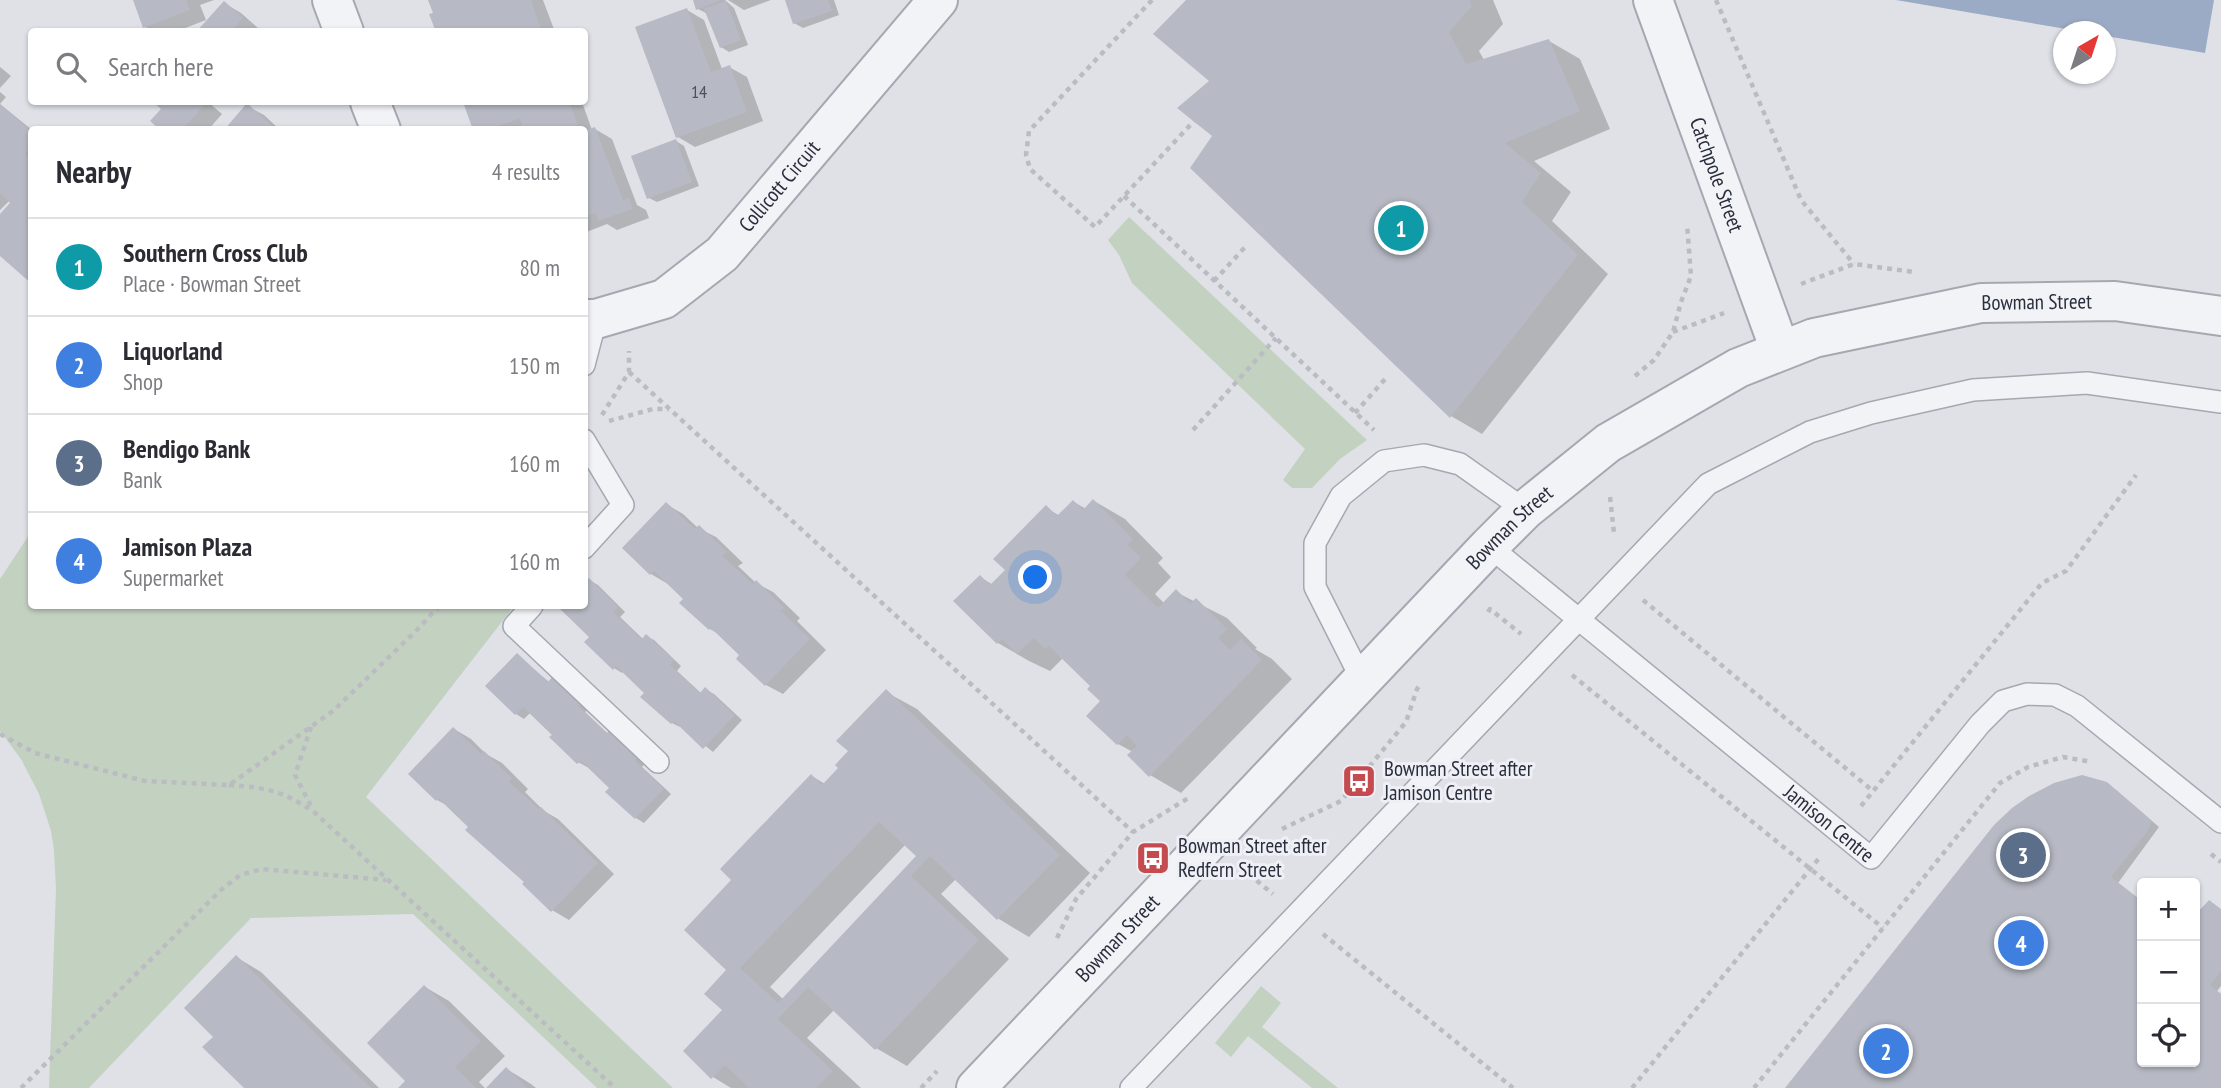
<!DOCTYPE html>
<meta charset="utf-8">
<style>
:root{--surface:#fff;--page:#f2f2f3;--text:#2b2b33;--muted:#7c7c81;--line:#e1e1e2;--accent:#0b8043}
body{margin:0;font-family:"PT Sans Narrow",sans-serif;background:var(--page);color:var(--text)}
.controls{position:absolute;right:21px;bottom:21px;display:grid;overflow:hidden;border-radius:7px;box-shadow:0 2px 5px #0004}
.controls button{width:63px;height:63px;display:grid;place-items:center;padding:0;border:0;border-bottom:2px solid var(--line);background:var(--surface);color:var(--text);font:35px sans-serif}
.compass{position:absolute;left:2053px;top:21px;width:63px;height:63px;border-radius:50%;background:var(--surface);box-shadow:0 2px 5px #0004;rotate:39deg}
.you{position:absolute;left:1036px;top:578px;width:24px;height:24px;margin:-18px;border:5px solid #fff;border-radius:50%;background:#1a73e8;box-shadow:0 0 0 10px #1a73e833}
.badge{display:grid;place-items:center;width:46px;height:46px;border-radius:50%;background:var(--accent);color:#fff;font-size:23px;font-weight:700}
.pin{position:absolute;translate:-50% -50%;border:4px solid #fff;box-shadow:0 2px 7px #0006}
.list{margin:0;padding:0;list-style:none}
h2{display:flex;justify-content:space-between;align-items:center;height:91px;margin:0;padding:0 28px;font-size:30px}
h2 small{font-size:23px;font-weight:400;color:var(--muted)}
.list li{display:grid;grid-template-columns:46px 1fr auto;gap:21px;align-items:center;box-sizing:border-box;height:98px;padding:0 28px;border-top:2px solid var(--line)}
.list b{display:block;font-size:26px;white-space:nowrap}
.list p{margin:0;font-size:23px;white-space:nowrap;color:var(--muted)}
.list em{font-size:23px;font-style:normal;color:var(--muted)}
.icon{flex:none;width:38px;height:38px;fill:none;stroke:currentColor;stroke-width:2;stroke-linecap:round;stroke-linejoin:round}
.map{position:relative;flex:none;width:2221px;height:1088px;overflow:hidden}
.search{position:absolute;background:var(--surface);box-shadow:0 2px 5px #0004;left:28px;top:28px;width:560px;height:77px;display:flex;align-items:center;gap:18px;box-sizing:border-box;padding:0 24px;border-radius:7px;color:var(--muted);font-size:26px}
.panel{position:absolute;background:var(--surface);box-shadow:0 2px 5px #0004;left:28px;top:126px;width:560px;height:483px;border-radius:7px}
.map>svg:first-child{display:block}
.green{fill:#c3d1c1}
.water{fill:#9cabc5}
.shadow{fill:#0003;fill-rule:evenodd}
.building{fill:#b7bac4;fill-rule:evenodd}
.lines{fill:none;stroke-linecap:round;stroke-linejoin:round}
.service-casing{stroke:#a5a8b1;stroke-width:24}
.minor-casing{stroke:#a5a8b1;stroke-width:42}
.tertiary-casing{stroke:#a5a8b1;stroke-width:42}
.path{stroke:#babcc2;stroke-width:4.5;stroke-dasharray:5 5;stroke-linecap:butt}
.service{stroke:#f2f3f6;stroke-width:21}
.minor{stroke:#f2f3f6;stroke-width:38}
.tertiary{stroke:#f2f3f6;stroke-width:38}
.labels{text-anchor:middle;stroke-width:6;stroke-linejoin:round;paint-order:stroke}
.number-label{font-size:18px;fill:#4c515f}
.street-label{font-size:21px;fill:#292e3d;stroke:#eef0f5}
.poi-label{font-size:21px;fill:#292e3d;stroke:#eef0f5;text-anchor:start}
</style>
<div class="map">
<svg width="2221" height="1088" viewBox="0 0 2221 1088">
<rect width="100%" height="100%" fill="#dfe1e7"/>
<!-- green -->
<g class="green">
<polygon points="1129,217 1367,440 1340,459 1312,488 1292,488 1283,480 1305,449 1132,283 1119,255 1108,240"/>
<polygon points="31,532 32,606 514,606 366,797 673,1088 597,1088 413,914 251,918 89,1088 49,1088 56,889 54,850 51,831 39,794 21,759 0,731 0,579"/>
<polygon points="1261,986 1281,1003 1262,1027 1338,1088 1312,1088 1248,1036 1231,1057 1215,1043"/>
</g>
<!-- water -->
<polygon class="water" points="1896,0 2214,0 2205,53 2106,36 2106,32 2078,31"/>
<!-- shadow -->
<g class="shadow">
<polygon points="135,0 214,0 200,5 206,20 175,32 147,32 149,29 145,27"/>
<polygon points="430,0 543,0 555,32 438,32 435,13"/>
<polygon points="694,0 725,0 734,8 748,45 729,52 721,47 706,13 698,9"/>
<polygon points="728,0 771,0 744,10"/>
<polygon points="786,0 834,0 839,15 803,28 794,23"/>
<polygon points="1188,0 1493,0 1503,24 1479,51 1484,60 1549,41 1580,59 1610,129 1534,161 1571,192 1552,221 1608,274 1482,434 1451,416 1192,168 1214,135 1212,81"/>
<polygon points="224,3 241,13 259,29 256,32 198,32"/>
<polygon points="687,10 704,20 722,69 729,67 747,77 763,121 695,147 678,137"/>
<polygon points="0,67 11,76 0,88"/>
<polygon points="0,92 6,97 0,104"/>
<polygon points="156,102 208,102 222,114 208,130 163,130 163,109"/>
<polygon points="465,102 582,102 592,130 595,129 612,139 637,205 646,210 649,218 617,230 607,224 584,233 584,130 475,130"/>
<polygon points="0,104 32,130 32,282 0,254 0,217 13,202 10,200 0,210"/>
<polygon points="247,106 264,115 280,130 226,130"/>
<polygon points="676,141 684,146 699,186 657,202 649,198"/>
<polygon points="1094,501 1125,519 1163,558 1158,563 1171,577 1155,594 1165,604 1176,592 1227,618 1257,648 1255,649 1272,659 1292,679 1181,793 1150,775 1133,752 1118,744 1103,701 1092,685 1063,658 1050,671 1029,661 998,643 956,601 980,577 993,585 1007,570 1046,508 1060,516 1074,502 1086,509"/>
<polygon points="666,504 683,514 698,528 716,537 743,563 738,566 756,583 773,592 800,618 797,621 826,650 783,694 766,685 742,655 722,636 710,629 681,603 686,599 668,584 651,574"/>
<polygon points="589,580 598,585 625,612 620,617 643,639 646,636 654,640 681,666 677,671 702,694 706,690 714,694 742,720 713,752 681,726 680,727 672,723 646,693 623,671 622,673 614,668 591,637 562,609 565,606 584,606"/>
<polygon points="517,655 549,682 589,709 585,712 608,734 645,763 642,767 671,794 644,823 636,818 612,788 588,766 587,767 578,762 531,712 524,719 516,714"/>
<path d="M 886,692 L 917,709 L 1090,873 L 1029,937 L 999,919 L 957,878 L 941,894 L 1009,959 L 907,1066 L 876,1048 L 835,1009 L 807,1038 L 861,1088 L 731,1088 L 713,1077 L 728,970 L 734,880 L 812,776 L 825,784 L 841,767 ZM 906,844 L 919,856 L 783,999 L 770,987 Z"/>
<polygon points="454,729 471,739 486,754 502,763 528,789 525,792 544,811 558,819 614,874 569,920 552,910 450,807 437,800"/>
<polygon points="2115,789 2159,827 2118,883 2142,902 2142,1062 2195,1062 2195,918 2209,902 2221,910 2221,986 2217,991 2221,994 2221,1088 1787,1088"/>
<polygon points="236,957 261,972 379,1088 246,1088 215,1037"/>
<polygon points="425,987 449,1001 505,1056 479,1082 485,1088 401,1088 408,1081"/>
<polygon points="507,1069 531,1084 536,1088 488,1088"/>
</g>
<!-- building -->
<g class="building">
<polygon points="133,0 186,0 190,10 143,28"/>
<polygon points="428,0 531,0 542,32 436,32 429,14 433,13"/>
<polygon points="693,0 721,0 696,10"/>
<polygon points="785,0 828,0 832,11 793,24"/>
<polygon points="1186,0 1470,0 1472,6 1449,32 1466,64 1549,39 1580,111 1505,143 1541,173 1522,202 1578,255 1450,418 1190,168 1212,136 1177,108 1209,81 1153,34"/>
<polygon points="224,1 243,18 231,32 196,32"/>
<polygon points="726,1 741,40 720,48 704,9"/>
<polygon points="687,8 711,72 730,65 747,112 676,138 635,27"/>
<polygon points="153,102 204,102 206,103 182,130 160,130 150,121 161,109"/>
<polygon points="463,102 569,102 578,125 565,130 524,130 520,118 489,130 473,130"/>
<polygon points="247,103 276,130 224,130"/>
<polygon points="0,104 32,132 32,147 25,154 32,159 32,284 0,256 0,214 10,203 0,193"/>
<polygon points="595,127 623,200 629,198 633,209 598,221 596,213 584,217 584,131"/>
<polygon points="676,139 692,182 647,199 631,156"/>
<polygon points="1093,499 1133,539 1128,545 1141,558 1125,575 1158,608 1176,589 1190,604 1196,598 1227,629 1218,638 1230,650 1241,639 1262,660 1149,777 1127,755 1137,746 1127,735 1117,745 1086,716 1100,701 1087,689 1090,686 1049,646 1045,649 1034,638 1017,654 1002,639 997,644 953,601 980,575 990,585 1005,570 993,559 1046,505 1057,516 1073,500 1083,510"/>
<polygon points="666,502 695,529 699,525 727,552 722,556 753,584 756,580 784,608 781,611 810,639 765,686 736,659 739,655 710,627 709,630 679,603 683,599 654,571 650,575 622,548"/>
<polygon points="589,578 618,607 613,612 642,639 646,634 674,660 670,665 700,693 705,687 735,715 703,749 674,721 671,724 640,697 644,693 616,666 613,670 584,642 589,637 560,609 563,606 584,606 584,583"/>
<polygon points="517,653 548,682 553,676 582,704 578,706 607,733 609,730 638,757 635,761 664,789 635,819 605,792 609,788 581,761 577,764 549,737 552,735 523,707 515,715 485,686"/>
<path d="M 886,689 L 1060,855 L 997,920 L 930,856 L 911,876 L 979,940 L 875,1050 L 808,987 L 778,1019 L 833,1071 L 816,1088 L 749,1088 L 725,1065 L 711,1079 L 683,1051 L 722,1010 L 704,994 L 726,970 L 684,930 L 731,880 L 720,869 L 811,774 L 822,785 L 838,768 L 835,765 L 848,751 L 836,741 ZM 879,822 L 916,856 L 778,1003 L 740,968 Z"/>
<polygon points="453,727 481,754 484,751 512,778 509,782 539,809 541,807 598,863 551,912 522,884 524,882 465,830 468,827 438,798 436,801 408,774"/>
<polygon points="2082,775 2107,782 2152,821 2147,832 2111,877 2142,901 2142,1062 2195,1062 2195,915 2209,900 2221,909 2221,971 2210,985 2221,994 2221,1088 1785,1088 1994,825 2012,808 2029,796 2054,783"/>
<polygon points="236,955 371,1088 244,1088 202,1047 213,1037 184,1008"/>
<polygon points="424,985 481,1041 455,1067 476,1088 398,1088 405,1081 367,1043"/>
<polygon points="506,1067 527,1088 486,1088"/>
</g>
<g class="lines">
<!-- service casing -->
<g class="service-casing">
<g id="service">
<polyline points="584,365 596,319"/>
<polyline points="584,440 623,505 584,548"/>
<path id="s1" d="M 1489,546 L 1871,858 L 1980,724 L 2003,701 L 2027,694 L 2055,695 L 2077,706 L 2221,822"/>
<polyline points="532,606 514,626 658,762"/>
<polyline points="1362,680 1315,587 1315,543 1341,496 1384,461 1424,455 1460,464 1525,510"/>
<polyline points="1131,1088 1708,484 1810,432 1871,413 1973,390 2087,383 2221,402"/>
</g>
</g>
<!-- minor casing -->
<g class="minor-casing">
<g id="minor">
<polyline points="332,0 344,32"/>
<polyline points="370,102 381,130"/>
<path id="s2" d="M 584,319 L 596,319 L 664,299 L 722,254 L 938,0"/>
</g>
</g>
<!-- tertiary casing -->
<g class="tertiary-casing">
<g id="tertiary">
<path id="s3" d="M 1653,0 L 1780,350"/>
<path id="s4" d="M 976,1088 L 1489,546 L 1525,510 L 1608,443 L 1738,368 L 1814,338 L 1981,303 L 2115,301 L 2221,316"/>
</g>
</g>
<!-- path -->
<g class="path">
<polyline points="1152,0 1029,131 1026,155 1030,169 1095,227 1194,121"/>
<polyline points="1716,0 1801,200 1854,264"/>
<polyline points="1124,196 1374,430"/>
<polyline points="1214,281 1247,245"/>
<polyline points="1801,284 1854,264 1914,272"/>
<polyline points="1673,332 1724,313"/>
<polyline points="629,372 1133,832"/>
<polyline points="1635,376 1654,360 1673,332 1681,302 1691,276 1687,224"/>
<polyline points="1355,413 1387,377"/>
<polyline points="602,415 629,372 629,351"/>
<polyline points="609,421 653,409 669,409"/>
<polyline points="1193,430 1276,338"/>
<polyline points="1610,497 1614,533"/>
<polyline points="1643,600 1873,791"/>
<polyline points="1488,612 1490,609 1521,634"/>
<polyline points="1572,675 1883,928"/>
<polyline points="311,727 295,775 313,810"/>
<polyline points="0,734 35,753 145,781 229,785 333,711 417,630 439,606"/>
<path d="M 229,785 C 268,788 281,790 314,812 L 615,1088"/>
<polyline points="1861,806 2042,583 2066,571 2136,475"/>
<polyline points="1282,829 1341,801 1406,722 1417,689 1420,685"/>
<polyline points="2211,854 2221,862"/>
<polyline points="1241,868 1273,894"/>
<polyline points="1323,934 1513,1088"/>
<polyline points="1057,938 1076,899 1133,832 1190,797"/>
<polyline points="21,1088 221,890 240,875 262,869 386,880"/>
<polyline points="921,1088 937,1071"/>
<polyline points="1632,1088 1820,857"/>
<polyline points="1754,1088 2000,783 2028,767 2063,757 2092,762"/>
</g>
<!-- service -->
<use href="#service" class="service"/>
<!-- minor -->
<use href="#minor" class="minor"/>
<!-- tertiary -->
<use href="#tertiary" class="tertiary"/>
</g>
<!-- icons -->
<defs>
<g id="bus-square" transform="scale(1.75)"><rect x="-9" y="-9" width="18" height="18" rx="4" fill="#c44c50" stroke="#eef0f5"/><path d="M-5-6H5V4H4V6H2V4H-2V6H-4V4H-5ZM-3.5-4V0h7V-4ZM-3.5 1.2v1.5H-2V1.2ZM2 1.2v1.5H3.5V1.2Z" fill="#fff"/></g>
</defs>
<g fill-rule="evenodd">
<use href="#bus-square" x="1359" y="781"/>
<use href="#bus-square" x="1153" y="858"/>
</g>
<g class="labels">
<!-- number labels -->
<g class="number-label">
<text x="699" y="98">14</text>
</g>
<!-- street labels -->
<g class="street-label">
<text dy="7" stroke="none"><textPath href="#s3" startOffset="186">Catchpole Street</textPath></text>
<text dy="7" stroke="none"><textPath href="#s2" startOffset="245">Collicott Circuit</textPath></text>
<text dy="7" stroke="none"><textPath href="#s4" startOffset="1362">Bowman Street</textPath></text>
<text dy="7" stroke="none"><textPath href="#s4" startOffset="774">Bowman Street</textPath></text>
<text dy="7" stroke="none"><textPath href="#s1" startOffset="439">Jamison Centre</textPath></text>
<text dy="7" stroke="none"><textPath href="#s4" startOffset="206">Bowman Street</textPath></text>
</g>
<!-- poi labels -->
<g class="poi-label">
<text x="1384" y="776">Bowman Street after<tspan x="1384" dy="24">Jamison Centre</tspan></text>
<text x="1178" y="853">Bowman Street after<tspan x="1178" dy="24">Redfern Street</tspan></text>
</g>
</g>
</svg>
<div class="controls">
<button>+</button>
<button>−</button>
<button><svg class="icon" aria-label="locate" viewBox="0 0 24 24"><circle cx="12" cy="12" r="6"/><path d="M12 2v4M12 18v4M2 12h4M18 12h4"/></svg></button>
</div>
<svg class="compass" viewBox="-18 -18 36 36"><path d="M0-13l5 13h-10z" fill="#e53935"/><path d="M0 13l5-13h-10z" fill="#7c7c81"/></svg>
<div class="you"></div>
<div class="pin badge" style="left:1401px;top:228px;background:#0f9aa8">1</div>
<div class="pin badge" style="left:1886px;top:1051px;background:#3f7fe0">2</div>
<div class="pin badge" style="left:2023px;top:855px;background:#5c6f8a">3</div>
<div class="pin badge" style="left:2021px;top:943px;background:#3f7fe0">4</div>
<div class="search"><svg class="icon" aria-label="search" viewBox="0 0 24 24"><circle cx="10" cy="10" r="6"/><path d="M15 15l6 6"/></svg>Search here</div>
<section class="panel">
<h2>Nearby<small>4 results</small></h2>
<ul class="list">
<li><span class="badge" style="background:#0f9aa8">1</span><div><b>Southern Cross Club</b><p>Place · Bowman Street</p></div><em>80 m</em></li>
<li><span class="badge" style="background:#3f7fe0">2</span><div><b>Liquorland</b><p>Shop</p></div><em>150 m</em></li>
<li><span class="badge" style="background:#5c6f8a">3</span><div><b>Bendigo Bank</b><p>Bank</p></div><em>160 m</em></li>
<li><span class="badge" style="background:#3f7fe0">4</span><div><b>Jamison Plaza</b><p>Supermarket</p></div><em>160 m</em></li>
</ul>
</section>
</div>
